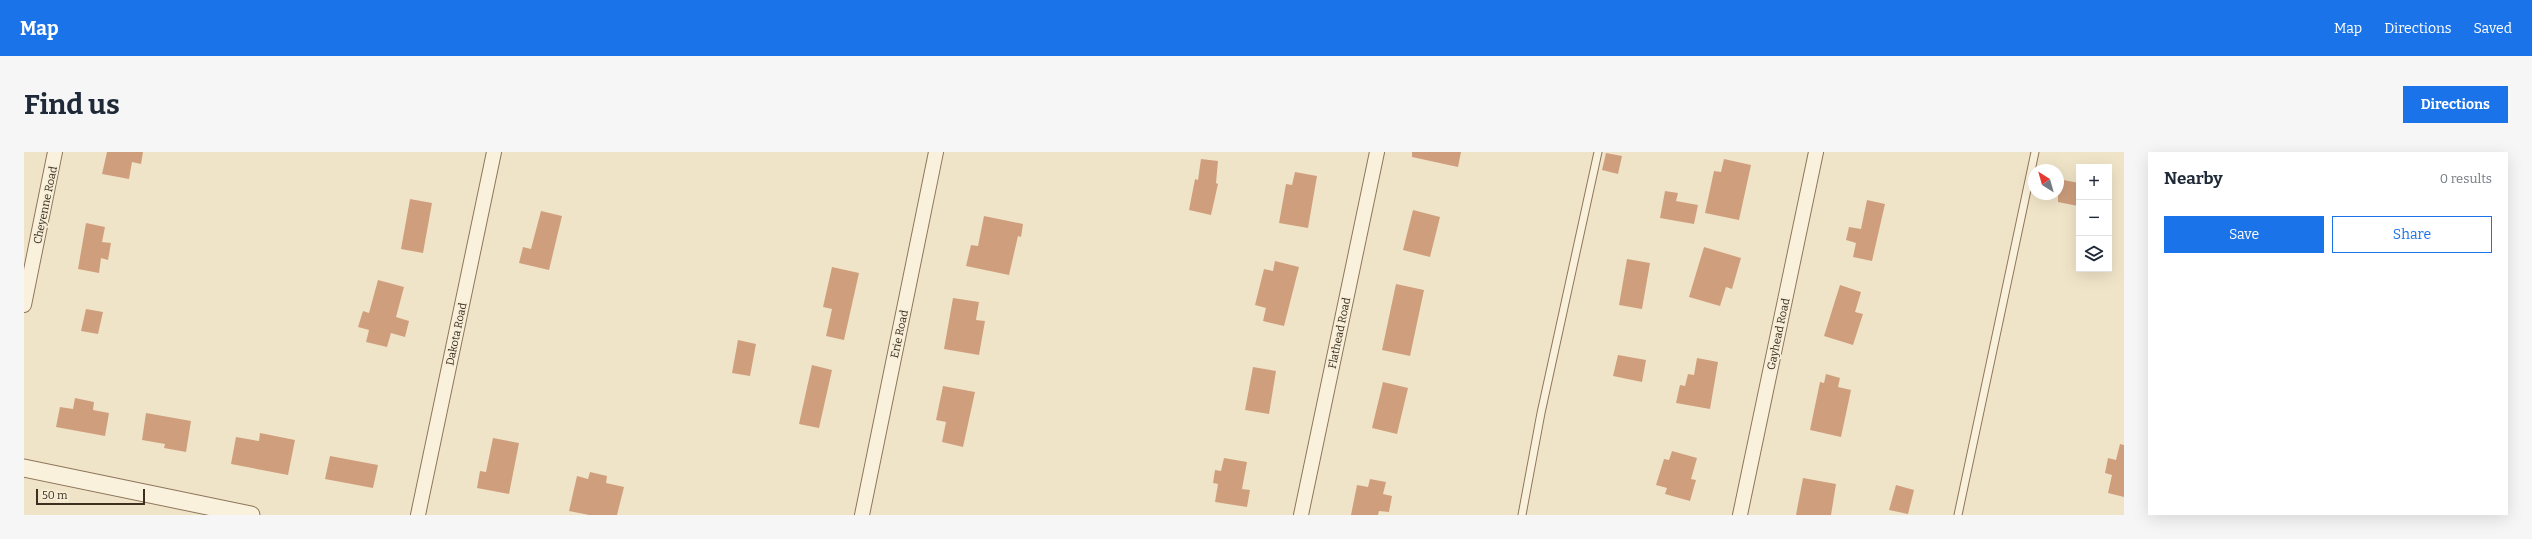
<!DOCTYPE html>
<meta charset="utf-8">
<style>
:root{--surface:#fff;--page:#f6f6f7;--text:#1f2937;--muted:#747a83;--line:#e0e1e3;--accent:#1a73e8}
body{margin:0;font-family:Bitter,serif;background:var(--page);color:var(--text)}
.controls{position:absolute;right:12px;top:12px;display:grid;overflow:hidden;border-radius:0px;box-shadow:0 4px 16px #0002}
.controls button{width:36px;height:36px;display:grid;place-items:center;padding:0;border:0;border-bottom:1px solid var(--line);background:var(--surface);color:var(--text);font:20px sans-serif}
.compass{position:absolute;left:2004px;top:12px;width:36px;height:36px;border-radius:50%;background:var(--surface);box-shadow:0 4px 16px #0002;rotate:323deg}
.scale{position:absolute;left:12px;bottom:10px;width:109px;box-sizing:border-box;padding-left:4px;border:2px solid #3d2e20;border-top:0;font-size:11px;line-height:14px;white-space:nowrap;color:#3d2e20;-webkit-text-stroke:3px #f7eed8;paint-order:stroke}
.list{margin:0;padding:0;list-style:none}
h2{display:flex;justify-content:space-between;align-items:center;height:52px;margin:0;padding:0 16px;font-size:17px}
h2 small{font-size:13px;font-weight:400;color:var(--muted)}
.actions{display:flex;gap:8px;padding:12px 16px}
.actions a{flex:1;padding:9px 0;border:1px solid var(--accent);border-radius:0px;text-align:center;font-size:14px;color:var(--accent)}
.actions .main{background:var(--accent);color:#fff}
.icon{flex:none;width:22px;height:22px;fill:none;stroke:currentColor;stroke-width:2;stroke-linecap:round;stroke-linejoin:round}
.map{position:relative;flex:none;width:2100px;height:363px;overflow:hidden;border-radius:0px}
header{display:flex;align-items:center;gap:24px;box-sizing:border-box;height:56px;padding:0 20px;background:var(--accent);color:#fff}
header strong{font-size:19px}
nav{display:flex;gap:22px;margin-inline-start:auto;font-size:14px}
.intro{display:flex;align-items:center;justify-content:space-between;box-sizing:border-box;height:96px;padding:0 24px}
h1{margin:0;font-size:28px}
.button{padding:10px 18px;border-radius:0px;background:var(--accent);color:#fff;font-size:14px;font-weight:700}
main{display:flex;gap:24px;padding:0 24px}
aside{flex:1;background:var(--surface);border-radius:0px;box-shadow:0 4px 16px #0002}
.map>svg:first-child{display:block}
.building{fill:#cf9f7d}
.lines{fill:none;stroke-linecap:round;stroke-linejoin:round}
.service-casing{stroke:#8d765c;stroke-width:9}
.minor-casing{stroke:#8d765c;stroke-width:16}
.tertiary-casing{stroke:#8d765c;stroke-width:19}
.service{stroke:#faf1dc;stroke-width:7}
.minor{stroke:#faf1dc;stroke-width:14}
.tertiary{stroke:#faf1dc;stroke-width:17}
.labels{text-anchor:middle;stroke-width:3.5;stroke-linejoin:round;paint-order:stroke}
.street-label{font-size:11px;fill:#3d2e20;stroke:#f7eed8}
</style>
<header>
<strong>Map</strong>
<nav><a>Map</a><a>Directions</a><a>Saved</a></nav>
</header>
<div class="intro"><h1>Find us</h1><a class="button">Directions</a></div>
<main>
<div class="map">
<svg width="2100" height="363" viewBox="0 0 2100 363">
<rect width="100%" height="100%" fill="#f0e4c8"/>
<!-- building -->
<g class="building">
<polygon points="83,0 119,0 117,12 108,10 105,27 78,22"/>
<polygon points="1388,0 1437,0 1434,15 1388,5"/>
<polygon points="1582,1 1598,4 1594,22 1578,18"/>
<polygon points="1177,7 1194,9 1192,31 1194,32 1187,63 1165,58 1171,27 1174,28"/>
<polygon points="1700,7 1727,13 1715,68 1681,61 1690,19 1697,20"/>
<polygon points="1271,20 1293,24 1284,76 1255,71 1262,32 1268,33"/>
<polygon points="2034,27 2055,31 2054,54 2034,50"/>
<polygon points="1641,39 1654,41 1652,49 1674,53 1670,72 1636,66"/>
<polygon points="386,47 408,51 399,101 377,97"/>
<polygon points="1843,48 1861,52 1848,109 1829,105 1832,91 1822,88 1825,75 1837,77"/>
<polygon points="1389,58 1416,65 1406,105 1379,98"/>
<polygon points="517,59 538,64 525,118 495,111 499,95 507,97"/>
<polygon points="960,64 999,72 997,85 994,84 985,123 942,114 947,93 954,94"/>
<polygon points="62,71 81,75 78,90 87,91 84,108 77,106 75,121 54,117"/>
<polygon points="1680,95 1717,106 1708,137 1702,135 1696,154 1665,145"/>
<polygon points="1603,107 1626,111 1618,157 1595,153"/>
<polygon points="1251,109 1275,115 1260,174 1239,169 1242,156 1231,153 1240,117 1249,119"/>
<polygon points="808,115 835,121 820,188 802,184 808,157 799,155"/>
<polygon points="354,128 380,135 372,165 385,169 381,185 367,181 363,195 342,190 345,178 334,175 339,159 345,161"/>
<polygon points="1372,132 1400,138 1386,204 1358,198"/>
<polygon points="1816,133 1837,140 1831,160 1839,162 1829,193 1800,184"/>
<polygon points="929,146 955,150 952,168 961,169 955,203 920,197"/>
<polygon points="62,157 79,160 74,182 57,179"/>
<polygon points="714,188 732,192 726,224 708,221"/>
<polygon points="1594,203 1622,208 1618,230 1589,224"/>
<polygon points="1673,206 1694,210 1686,257 1652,251 1656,233 1661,234 1664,222 1670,223"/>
<polygon points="788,213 808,218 795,276 775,272"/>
<polygon points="1229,215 1252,219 1245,262 1221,258"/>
<polygon points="1802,222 1816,226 1814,235 1827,238 1817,285 1786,278 1796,230 1800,231"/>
<polygon points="1359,230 1384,236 1373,282 1348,276"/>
<polygon points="919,234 951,240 939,295 918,290 922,270 912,268"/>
<polygon points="51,246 70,250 69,258 85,261 81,284 32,275 36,255 49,257"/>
<polygon points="122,261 167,269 162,300 140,296 141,292 118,288"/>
<polygon points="236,281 271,288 264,323 207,312 212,285 235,289"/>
<polygon points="469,286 495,291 485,342 453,336 456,319 462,320"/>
<polygon points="2096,292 2100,293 2100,345 2084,341 2088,323 2081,321 2084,306 2092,308"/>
<polygon points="1648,299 1673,306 1667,327 1672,328 1666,349 1641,342 1643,336 1632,333 1640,307 1645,308"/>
<polygon points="306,304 354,313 349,336 301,327"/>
<polygon points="1200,306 1223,310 1218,337 1226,338 1223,355 1191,350 1194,332 1189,331 1191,318 1197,319"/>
<polygon points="566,320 583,324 582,331 600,335 593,363 565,363 545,359 553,324 564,327"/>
<polygon points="1779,326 1812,332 1807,363 1772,363"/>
<polygon points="1346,327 1362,330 1359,342 1368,344 1365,360 1355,359 1354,363 1327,363 1333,333 1344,335"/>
<polygon points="1872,333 1890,338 1884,362 1865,358"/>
</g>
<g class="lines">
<!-- service casing -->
<g class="service-casing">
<g id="service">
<polyline points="1498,363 1517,261 1574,0"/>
<polyline points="1934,363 2011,0"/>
</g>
</g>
<!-- minor casing -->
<g class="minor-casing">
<g id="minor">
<polyline points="0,153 31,0"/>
<polyline points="394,363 470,0"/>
<polyline points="838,363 912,0"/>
<polyline points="1277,363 1353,0"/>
<polyline points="1716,363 1792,0"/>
</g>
</g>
<!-- tertiary casing -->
<g class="tertiary-casing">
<polyline id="tertiary" points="0,316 227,363"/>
</g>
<!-- service -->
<use href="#service" class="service"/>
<!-- minor -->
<use href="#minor" class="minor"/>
<!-- tertiary -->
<use href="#tertiary" class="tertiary"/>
</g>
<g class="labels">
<!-- street labels -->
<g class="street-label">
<text transform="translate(21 53) rotate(-78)" y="4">Cheyenne Road</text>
<text transform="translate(1315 181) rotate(-78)" y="4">Flathead Road</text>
<text transform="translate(432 182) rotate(-78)" y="4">Dakota Road</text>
<text transform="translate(875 182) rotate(-78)" y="4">Erie Road</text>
<text transform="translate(1754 182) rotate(-78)" y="4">Gayhead Road</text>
</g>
</g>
</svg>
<div class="controls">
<button>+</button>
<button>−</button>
<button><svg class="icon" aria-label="layers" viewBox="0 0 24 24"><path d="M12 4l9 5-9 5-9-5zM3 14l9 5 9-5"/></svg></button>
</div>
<svg class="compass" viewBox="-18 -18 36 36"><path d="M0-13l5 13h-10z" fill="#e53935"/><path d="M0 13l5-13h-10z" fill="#747a83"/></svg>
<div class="scale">50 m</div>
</div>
<aside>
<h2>Nearby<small>0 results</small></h2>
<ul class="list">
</ul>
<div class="actions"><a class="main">Save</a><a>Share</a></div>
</aside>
</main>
